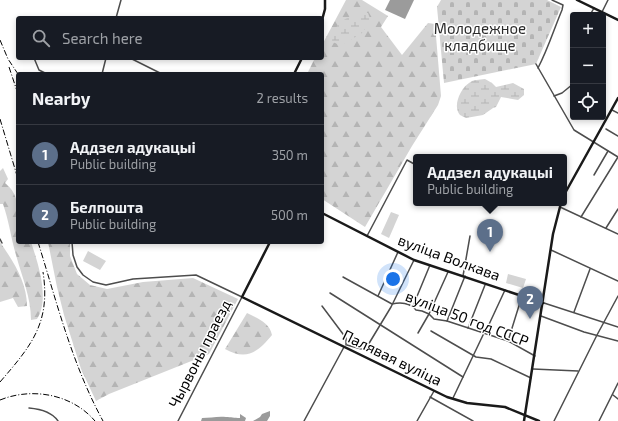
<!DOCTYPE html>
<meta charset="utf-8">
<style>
:root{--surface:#171b24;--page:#242831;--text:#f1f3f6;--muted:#9ea1a6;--line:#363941;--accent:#858687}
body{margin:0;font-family:"Exo 2",sans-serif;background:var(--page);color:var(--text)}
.controls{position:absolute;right:12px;top:12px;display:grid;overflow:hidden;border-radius:4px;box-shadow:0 2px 6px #0003}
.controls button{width:36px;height:36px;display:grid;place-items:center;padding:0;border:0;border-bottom:1px solid var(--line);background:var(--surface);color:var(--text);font:20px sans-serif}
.you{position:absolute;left:393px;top:279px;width:14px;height:14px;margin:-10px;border:3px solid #fff;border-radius:50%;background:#1a73e8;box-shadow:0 0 0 6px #1a73e833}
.badge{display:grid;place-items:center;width:26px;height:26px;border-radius:50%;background:var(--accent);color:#fff;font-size:13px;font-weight:700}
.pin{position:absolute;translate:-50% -33px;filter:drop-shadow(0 1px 2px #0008)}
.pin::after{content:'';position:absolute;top:21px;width:14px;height:12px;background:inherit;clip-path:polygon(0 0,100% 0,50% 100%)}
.popup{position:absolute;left:413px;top:154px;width:154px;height:52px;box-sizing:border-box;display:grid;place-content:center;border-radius:4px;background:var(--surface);filter:drop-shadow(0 1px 3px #0005);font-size:13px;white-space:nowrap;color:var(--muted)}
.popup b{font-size:15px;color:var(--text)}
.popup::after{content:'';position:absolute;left:50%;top:100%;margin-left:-8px;border:8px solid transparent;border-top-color:var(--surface)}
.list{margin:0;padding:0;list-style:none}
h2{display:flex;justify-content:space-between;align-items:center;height:52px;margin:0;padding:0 16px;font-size:17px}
h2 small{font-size:13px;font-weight:400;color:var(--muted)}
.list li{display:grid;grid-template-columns:26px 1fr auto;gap:12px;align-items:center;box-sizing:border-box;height:60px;padding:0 16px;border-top:1px solid var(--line)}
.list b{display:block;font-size:15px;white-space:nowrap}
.list p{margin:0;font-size:13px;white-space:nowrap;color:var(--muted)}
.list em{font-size:13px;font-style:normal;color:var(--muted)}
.icon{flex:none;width:22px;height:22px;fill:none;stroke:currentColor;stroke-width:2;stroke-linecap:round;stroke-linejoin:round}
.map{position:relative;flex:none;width:618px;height:421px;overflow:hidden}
.search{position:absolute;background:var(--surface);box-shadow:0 2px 6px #0003;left:16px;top:16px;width:308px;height:44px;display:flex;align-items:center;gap:10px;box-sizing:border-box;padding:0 14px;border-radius:4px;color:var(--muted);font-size:15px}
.panel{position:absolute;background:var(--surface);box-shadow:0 2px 6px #0003;left:16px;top:72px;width:308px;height:172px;border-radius:4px}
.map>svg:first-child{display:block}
.grass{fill:#d4d4d4}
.forest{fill:url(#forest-firs)}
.wetland{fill:url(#wetland-marsh)}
.cemetery{fill:url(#cemetery-stones)}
.water{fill:#9b9b9b}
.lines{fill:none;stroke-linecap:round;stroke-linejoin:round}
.street{stroke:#4d4d4d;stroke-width:1.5}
.secondary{stroke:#1a1a1a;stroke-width:2.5}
.rail{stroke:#000;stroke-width:1;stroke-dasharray:6 2 1 2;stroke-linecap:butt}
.labels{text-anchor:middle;stroke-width:3;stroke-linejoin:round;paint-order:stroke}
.park-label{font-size:15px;fill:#2b2b2b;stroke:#fff}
.street-label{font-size:15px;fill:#000;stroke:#fff}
</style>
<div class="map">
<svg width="618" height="421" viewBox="0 0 618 421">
<defs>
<pattern id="forest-firs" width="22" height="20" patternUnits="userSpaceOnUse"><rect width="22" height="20" fill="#d4d4d4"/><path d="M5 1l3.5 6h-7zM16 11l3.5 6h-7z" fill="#b4b4b4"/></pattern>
<pattern id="wetland-marsh" width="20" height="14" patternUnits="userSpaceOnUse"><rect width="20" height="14" fill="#d4d4d4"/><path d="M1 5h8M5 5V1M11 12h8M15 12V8" fill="none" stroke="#b4b4b4"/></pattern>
<pattern id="cemetery-stones" width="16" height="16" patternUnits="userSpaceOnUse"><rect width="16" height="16" fill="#d4d4d4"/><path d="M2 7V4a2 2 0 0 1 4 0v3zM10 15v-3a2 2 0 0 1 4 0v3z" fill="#b4b4b4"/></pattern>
</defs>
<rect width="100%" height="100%" fill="#fff"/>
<!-- grass -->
<g class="grass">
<polygon points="391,212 399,215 389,238 381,234"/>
<polygon points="88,251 106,261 100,270 83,261"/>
<polygon points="508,274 526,279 523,288 506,283"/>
</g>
<!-- forest -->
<g class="forest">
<polygon points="346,0 362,0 388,16 381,27 402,55 428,23 435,24 441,96 438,105 412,146 365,227 322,199 322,74 307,74 315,58 322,58 322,45"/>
<path d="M 3,168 L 8,179 L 5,183 C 23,196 18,223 18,242 L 31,242 C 38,263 50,299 37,319 L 31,320 C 31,297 22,277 16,255 C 11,238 9,221 3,204 L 0,204 L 0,171 Z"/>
<path d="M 0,242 C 13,261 27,282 27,306 L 18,307 L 13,298 L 0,302 Z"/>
<polygon points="48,242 70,242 70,256 77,274 90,285 107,289 143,282 193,278 238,299 209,354 109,394 96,401 81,369 64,315 57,287"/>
<path d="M 247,313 C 258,319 269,322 272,335 C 258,352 247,361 225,349 Z"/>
</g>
<!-- wetland -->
<g class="wetland">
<path d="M 359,13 L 368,13 L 371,21 L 361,34 L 341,45 L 332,42 C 333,24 343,19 359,13 Z"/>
<path d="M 485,79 L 492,83 L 496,87 L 513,83 L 524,89 L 524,95 L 518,100 L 501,97 L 496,107 L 493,108 L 483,115 L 466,118 C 464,117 462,116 460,115 C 452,106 461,88 469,83 C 474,79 479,80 485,79 Z"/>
</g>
<!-- cemetery -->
<polygon class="cemetery" points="441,0 547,0 561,7 536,64 444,83 437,7"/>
<!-- water -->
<g class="water">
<polygon points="390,0 414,0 405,19 385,10"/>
<polygon points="270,411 270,416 267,421 253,421 260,417 262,414"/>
<path d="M 240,414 L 246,418 L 245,421 L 201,421 L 202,418 C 210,418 218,416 226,417 C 231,417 234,418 240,418 Z"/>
</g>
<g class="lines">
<!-- street -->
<g class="street">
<polyline points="602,12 608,0"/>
<polyline points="590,15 594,8"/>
<polyline points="116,18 121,0"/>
<polyline points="34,58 39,70 47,74"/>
<polyline points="130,58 162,74"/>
<polyline points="536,64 574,130 618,157"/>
<path d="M 538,68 C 548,49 554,29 562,10 L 563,5 L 552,0"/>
<polyline points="102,74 106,58"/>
<polyline points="554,96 562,93 573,84"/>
<polyline points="612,110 618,113"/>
<polyline points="606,129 618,136"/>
<polyline points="594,175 608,151"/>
<polyline points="560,207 618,234"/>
<polyline points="581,217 618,157"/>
<polyline points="606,228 618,209"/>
<polyline points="367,236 407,160 416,165"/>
<polyline points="0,239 2,243"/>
<polyline points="72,242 73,255 77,267 83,275 93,282 106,285 133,279 196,275 242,297 178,421"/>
<polyline points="551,250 618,281"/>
<polyline points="463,276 470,236"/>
<path d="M 343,277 L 392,304 C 401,302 410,303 416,310 L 422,311 L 429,314 L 434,319 L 447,321 L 508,341 L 535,356"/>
<polyline points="330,293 463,377"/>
<polyline points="378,296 398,252"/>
<polyline points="544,303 618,327"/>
<polyline points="322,306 346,338 346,345"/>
<polyline points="413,306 430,265"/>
<polyline points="574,312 590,269"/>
<polyline points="541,316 584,332 618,341"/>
<polyline points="447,321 465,276"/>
<polyline points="468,328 485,285"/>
<polyline points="431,331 476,357 491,359 531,378"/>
<polyline points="418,333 429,314 448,272"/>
<polyline points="485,333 505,290"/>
<polyline points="508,341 522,296"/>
<polyline points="347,345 365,350 391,307 414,260"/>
<polyline points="533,369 578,371"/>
<polyline points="613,395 618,399"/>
<polyline points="430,397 473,421"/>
<polyline points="453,398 484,333"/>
<path d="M 29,408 C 40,409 52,412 58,421"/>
<polyline points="304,421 344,347"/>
<polyline points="417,421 434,391"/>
<polyline points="554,421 597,335 618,296"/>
<polyline points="599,421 618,383"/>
</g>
<!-- secondary -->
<g class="secondary">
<polyline points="577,0 618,20"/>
<polyline points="322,20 325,9 325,0"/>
<polyline points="294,74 302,58"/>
<polyline points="564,195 618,98"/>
<polyline points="322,213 414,260 543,303"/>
<polyline points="270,242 242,297 447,397 467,403 505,407 539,421"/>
<polyline points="524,421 553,234 561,203"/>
</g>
<!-- rail -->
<g class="rail">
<polyline points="0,40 8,59 18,74"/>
<polyline points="9,67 18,94"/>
<polyline points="0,119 18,179"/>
<path d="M 38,242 C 57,303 72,364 103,421"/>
<path d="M 0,382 C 31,346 51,323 43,272"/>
<path d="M 0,400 C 32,387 72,394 95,421"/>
</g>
</g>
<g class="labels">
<!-- park labels -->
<g class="park-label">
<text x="480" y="34">Молодежное<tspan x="480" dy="17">кладбище</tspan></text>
</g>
<!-- street labels -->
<g class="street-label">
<text transform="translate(449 258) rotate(20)" y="5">вуліца Волкава</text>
<text transform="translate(467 319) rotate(21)" y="5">вуліца 50 год СССР</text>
<text transform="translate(200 354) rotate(-63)" y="5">Чырвоны праезд</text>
<text transform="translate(392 358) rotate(26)" y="5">Палявая вуліца</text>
</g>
</g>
</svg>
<div class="controls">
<button>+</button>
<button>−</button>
<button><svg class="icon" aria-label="locate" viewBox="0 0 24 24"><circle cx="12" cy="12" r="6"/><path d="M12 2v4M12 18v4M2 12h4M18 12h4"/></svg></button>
</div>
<div class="you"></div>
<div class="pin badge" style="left:490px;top:252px;background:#5c6f8a">1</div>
<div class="popup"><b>Аддзел адукацыі</b>Public building</div>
<div class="pin badge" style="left:530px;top:319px;background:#5c6f8a">2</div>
<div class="search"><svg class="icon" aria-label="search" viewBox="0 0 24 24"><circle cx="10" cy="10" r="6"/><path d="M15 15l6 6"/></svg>Search here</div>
<section class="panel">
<h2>Nearby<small>2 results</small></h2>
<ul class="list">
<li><span class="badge" style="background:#5c6f8a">1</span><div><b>Аддзел адукацыі</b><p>Public building</p></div><em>350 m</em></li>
<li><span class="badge" style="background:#5c6f8a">2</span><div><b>Белпошта</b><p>Public building</p></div><em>500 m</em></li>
</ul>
</section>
</div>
